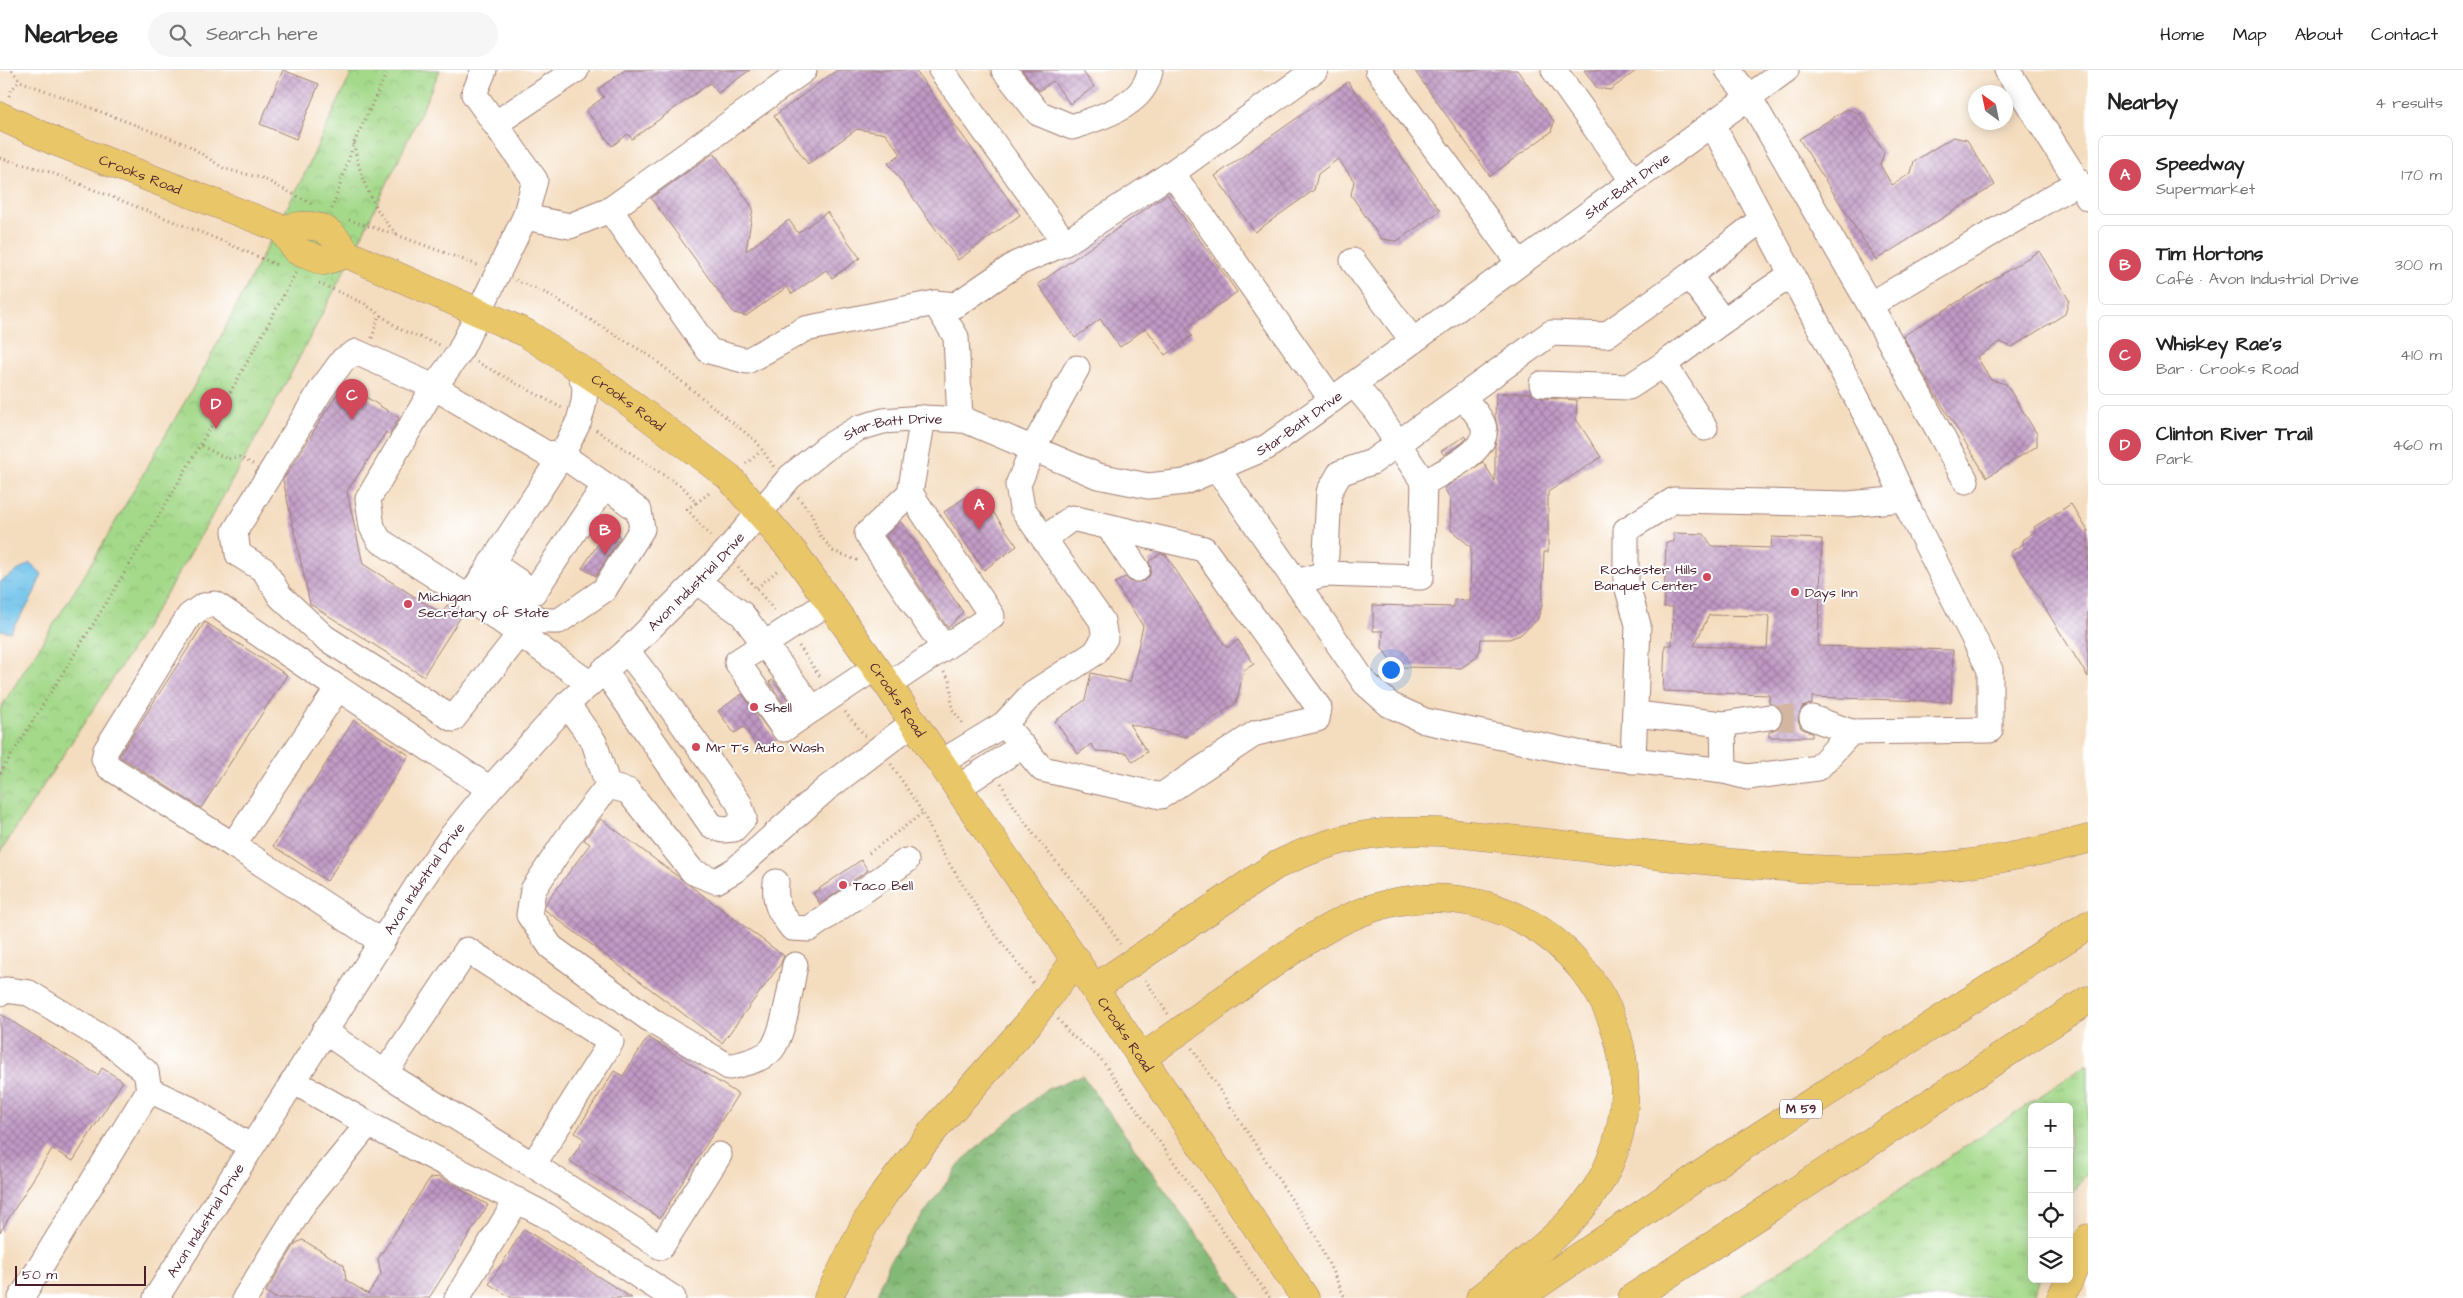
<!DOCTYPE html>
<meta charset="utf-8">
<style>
:root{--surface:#fff;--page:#f6f6f6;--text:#222;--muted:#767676;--line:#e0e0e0;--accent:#d1495b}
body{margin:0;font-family:"Architects Daughter",sans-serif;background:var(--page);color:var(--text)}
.controls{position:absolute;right:15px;bottom:15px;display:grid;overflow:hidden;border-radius:8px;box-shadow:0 2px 12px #0003}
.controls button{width:45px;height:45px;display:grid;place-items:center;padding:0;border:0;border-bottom:1px solid var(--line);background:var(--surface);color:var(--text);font:25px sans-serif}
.compass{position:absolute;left:1968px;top:15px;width:45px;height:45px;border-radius:50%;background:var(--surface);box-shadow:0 2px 12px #0003;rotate:327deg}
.scale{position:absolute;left:15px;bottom:12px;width:131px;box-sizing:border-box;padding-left:5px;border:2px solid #4a1f2b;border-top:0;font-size:14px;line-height:18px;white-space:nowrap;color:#4a1f2b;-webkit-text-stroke:4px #fff;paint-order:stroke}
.you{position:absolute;left:1390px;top:599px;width:18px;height:18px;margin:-12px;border:4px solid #fff;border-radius:50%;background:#1a73e8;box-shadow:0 0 0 8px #1a73e833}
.badge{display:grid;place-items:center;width:32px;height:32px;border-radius:50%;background:var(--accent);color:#fff;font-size:16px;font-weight:700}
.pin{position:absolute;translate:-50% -41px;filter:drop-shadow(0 1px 2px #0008)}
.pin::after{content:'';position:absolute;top:26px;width:18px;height:15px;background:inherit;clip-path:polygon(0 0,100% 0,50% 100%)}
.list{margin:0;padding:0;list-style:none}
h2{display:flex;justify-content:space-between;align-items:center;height:65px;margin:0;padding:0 20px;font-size:21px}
h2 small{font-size:16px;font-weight:400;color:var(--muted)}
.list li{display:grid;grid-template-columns:32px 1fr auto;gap:15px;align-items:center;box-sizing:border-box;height:80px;margin:0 10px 10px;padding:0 10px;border:1px solid var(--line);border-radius:8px}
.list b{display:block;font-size:19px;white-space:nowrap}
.list p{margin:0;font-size:16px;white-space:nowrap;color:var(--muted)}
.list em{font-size:16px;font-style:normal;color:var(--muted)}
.icon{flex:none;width:28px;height:28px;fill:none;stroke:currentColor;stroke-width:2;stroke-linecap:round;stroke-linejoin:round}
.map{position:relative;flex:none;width:2088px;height:1228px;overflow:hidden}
header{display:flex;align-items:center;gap:30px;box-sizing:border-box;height:70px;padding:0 25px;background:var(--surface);border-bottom:1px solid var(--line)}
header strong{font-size:24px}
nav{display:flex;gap:28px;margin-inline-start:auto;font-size:18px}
.search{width:350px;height:45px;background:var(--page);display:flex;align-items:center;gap:12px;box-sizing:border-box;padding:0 18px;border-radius:28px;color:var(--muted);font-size:19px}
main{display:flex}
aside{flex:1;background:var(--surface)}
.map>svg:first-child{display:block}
.grass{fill:url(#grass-tufts);stroke:#777c5a}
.forest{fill:url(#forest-crowns);stroke:#666c50}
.park{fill:url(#park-crowns);stroke:#777c5a}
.water{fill:url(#water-ripples);stroke:#5c708b}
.building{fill:url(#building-cross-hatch);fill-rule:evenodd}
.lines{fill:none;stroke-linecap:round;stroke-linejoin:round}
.minor-tunnel{stroke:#d2b6a1;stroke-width:25;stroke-dasharray:25 12;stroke-linecap:butt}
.minor-casing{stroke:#9f7e74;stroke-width:27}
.major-casing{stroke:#9f7e74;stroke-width:29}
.highway-casing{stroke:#9f7e74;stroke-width:29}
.path{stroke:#9f7e74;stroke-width:3;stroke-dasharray:1 4;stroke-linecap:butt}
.minor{stroke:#fff;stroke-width:25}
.major{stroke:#e9c769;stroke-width:28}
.highway{stroke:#e9c769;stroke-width:28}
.poi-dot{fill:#d1495b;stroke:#fff;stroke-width:2}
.labels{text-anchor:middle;stroke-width:4;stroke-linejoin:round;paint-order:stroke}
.shield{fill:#fff;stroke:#80626b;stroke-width:1}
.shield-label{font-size:12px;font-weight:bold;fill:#4a1f2b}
.street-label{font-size:14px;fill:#4a1f2b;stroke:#fff}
.poi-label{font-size:14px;fill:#4a1f2b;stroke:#fff;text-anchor:start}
</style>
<header>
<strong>Nearbee</strong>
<div class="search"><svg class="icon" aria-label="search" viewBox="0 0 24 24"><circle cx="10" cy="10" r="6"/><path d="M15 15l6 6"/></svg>Search here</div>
<nav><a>Home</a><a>Map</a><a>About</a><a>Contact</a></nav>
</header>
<main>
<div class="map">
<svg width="2088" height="1228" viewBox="0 0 2088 1228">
<defs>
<pattern id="grass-tufts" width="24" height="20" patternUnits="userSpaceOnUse" patternTransform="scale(1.25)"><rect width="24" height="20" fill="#a4d98a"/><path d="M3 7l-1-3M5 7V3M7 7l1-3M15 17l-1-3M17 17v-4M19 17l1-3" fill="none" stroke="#8fba77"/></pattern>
<pattern id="forest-crowns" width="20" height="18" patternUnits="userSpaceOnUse" patternTransform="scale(1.25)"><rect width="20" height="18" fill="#83b976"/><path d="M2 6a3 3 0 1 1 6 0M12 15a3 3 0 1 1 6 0" fill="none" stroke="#6d9661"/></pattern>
<pattern id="park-crowns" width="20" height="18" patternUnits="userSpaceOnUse" patternTransform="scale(1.25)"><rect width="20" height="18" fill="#a4d98a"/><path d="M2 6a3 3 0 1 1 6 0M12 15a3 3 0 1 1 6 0" fill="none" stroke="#8fba77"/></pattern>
<pattern id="water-ripples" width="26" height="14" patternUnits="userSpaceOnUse" patternTransform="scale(1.25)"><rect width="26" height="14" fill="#6ec2eb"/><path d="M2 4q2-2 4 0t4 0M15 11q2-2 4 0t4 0" fill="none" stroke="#61a6ca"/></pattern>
<pattern id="building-cross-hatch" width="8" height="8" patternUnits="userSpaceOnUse" patternTransform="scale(1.25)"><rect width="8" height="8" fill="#c099c5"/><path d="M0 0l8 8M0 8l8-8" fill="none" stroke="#9e7ca0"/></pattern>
</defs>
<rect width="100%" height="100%" fill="#fff"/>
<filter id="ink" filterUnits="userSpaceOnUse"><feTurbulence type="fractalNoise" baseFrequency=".02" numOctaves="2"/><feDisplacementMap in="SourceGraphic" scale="10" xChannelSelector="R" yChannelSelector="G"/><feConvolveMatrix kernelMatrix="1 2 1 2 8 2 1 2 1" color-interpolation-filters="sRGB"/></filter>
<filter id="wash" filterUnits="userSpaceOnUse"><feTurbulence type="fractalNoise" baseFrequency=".0096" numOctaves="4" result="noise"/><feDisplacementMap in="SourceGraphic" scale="20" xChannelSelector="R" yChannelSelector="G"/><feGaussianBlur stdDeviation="1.12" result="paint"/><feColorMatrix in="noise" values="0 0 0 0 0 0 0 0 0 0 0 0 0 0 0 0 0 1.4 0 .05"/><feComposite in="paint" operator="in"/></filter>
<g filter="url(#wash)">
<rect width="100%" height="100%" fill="#f4dcbe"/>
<!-- grass -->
<polygon class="grass" points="2088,994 2088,1102 2073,1122 2069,1133 2069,1037 2032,1037 2032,1209 2040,1209 2033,1228 1739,1228"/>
<!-- forest -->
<polygon class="forest" points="1082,1005 1242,1228 876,1228 889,1192 963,1090 1045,1020"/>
<!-- park -->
<path class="park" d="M 353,0 L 440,0 C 364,168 280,331 187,489 C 128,589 62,685 0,783 L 0,639 L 86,503 L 205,297 L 303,107 Z"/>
<!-- water -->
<polygon class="water" points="30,493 42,504 31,530 10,562 0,560 0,512"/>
<g id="blocks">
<!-- building -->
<g class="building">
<polygon points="283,0 319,14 296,69 260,54"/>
<polygon points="625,0 750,0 718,23 710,13 632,69 628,64 612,76 586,40 604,27 598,19"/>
<polygon points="837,0 915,0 1020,145 958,190 888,93 901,84 886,64 857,59 808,94 774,46"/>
<polygon points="1022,0 1082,0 1094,17 1070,34 1053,11 1039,21"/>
<polygon points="1414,0 1517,0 1554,52 1551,62 1490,106"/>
<polygon points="1584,0 1637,0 1610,20 1597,18"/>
<polygon points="1348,12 1440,141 1397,171 1381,169 1351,125 1354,111 1338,89 1318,104 1314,120 1255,162 1215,106"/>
<polygon points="1847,39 1860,44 1884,83 1880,95 1892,115 1911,103 1914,91 1953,67 1967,70 1995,115 1876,190 1799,69"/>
<polygon points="714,83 753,138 746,181 789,150 798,163 827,142 860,188 832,208 826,200 792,224 787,217 746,246 734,243 651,128"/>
<polygon points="1167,124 1237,222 1186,258 1192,266 1165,285 1146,258 1120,277 1100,249 1075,268 1038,214"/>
<polygon points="2039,181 2069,230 2065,244 2012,277 2000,272 1977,287 1991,310 2006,314 2037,364 2037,376 1987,407 1935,324 1903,266"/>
<polygon points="344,313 399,348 389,365 386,362 347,422 363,494 442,544 447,535 462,545 423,606 310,534 283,410"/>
<polygon points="1496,323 1532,323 1542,328 1577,330 1576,349 1601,387 1548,422 1548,482 1544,482 1542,536 1537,550 1520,565 1509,569 1481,569 1480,580 1476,588 1461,598 1399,597 1391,591 1382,578 1383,561 1373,561 1373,535 1454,537 1454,530 1470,531 1471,477 1451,460 1450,428 1444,418 1483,392 1495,411 1495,376 1498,360 1495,347"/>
<polygon points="1465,366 1467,368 1462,373 1444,385 1441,381"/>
<polygon points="977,419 1017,476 984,500 944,442"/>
<polygon points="2071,434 2088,461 2088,607 2010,482 2024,474 2022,470 2036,461 2034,457"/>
<polygon points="901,452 963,542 948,558 886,466"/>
<polygon points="608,459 620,467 596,506 582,498"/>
<path d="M 1674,463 L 1704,464 L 1712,476 L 1771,478 L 1772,467 L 1822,469 L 1818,576 L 1953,580 L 1951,632 L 1812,627 L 1812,634 L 1802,637 L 1798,650 L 1801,658 L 1812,663 L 1812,667 L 1769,667 L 1769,662 L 1778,658 L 1782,653 L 1783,645 L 1780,638 L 1769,633 L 1769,625 L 1663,621 L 1665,575 L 1672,575 L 1673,537 L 1664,537 L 1666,472 L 1674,472 ZM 1709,545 L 1769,546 L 1767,579 L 1694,576 Z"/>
<polygon points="1160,484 1166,485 1227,578 1238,570 1254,594 1244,600 1236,633 1186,667 1129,654 1147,682 1133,692 1127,683 1096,681 1091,674 1078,684 1055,651 1085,630 1091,603 1130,612 1143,556 1115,513 1125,507 1131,512 1145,511 1150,505 1151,498 1149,491"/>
<polygon points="205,552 287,605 201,738 119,686"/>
<polygon points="773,610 789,631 784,634 769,612"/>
<polygon points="742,624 776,670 760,681 744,657 734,663 718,641"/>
<polygon points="354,650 409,685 327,811 273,776"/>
<polygon points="601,749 784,886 780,895 722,973 544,839 546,833 590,774 584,770"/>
<polygon points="861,790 868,800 820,834 813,823"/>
<polygon points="0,944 98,1005 102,998 123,1011 73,1091 52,1079 0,1162"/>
<polygon points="648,967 738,1024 660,1148 570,1091 584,1069 575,1063 614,1001 623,1006"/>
<polygon points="439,1107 488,1135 429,1228 275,1228 266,1222 296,1173 303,1170 344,1195 346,1210 368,1224 381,1204 378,1189 430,1108"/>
<polygon points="524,1159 632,1228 512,1228 489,1214"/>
</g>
</g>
</g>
<g filter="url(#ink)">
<use href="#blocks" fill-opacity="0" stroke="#9f7e74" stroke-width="1"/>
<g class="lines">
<!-- minor-tunnel -->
<polyline class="minor-tunnel" points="1769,647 1812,648"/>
<!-- minor casing -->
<g class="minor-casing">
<g id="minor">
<polyline points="484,0 474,24 535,110 525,147"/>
<polyline points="804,0 610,140 709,281 747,291 805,259 935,233 956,267 960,350"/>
<polyline points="941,0 1065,173 1172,103 1315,0"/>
<path d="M 1004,0 L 1038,43 L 1072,57 C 1100,47 1145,36 1150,0"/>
<polyline points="1378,0 1519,193"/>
<polyline points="1554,0 1633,111"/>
<polyline points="1728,0 1749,27 1870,235 2078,112"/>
<polyline points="2007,0 2088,128"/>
<polyline points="495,54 576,0"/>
<polyline points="1172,103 1332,330"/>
<polyline points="1353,191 1413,271"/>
<polyline points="1689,206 1723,251 1792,204"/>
<polyline points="935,233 956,235 1016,194 1065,173"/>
<polyline points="1870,235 1966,411"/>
<polyline points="578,296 585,317 584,332 579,351 562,385 469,528 379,470 372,457 368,429 434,317 459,283 525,147 570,156 610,140"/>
<polyline points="1542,314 1629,317 1664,294"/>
<polyline points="1705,358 1664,294 1723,251"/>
<polyline points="1218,400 1296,512 1325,504 1421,507 1424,413 1377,342 1354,314"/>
<path d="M 1424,413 C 1442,402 1488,382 1484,359 C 1483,349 1469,335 1463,327"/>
<polyline points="910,423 867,464 944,578"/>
<polyline points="1109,457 1137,499"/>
<polyline points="491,493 534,522 605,415 562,385 545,383 434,317 356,282 343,290 321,320 235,461 238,484 264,500 280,526 324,567 453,649 519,565"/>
<polyline points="1325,504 1329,422 1340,403 1372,392 1551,263 1606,265 1689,206 1762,149"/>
<polyline points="480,511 541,551 559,551 604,520 642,459 639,441 605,415"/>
<polyline points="696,511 742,544 813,639 876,597"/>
<polyline points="1296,512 1365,613 1390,635 1425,651 1582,684 1724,701 1747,707 1818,698 1851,662 1990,660 1990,600 1910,442 1871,355 1712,54"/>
<polyline points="469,528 589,613"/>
<polyline points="604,600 711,755 723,760 734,759 744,748 739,733 669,635 627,581"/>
<polyline points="888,615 992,546 910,423 923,348"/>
<path d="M 567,634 L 594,672 L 608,716 L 566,770 L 533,820 L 529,845 L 551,877 L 655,953 L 729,997 C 742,994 763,990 772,979 C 784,963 791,916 795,895"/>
<polyline points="813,639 784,659 737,592 829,532"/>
<polyline points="1636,644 1723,654 1769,647"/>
<polyline points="1812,648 1851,662"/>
<polyline points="1004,654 1033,623 1095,583 1105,568 1102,551 1044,469"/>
<polyline points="1723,654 1724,701"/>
<polyline points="1633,691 1638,555 1626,512 1626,460 1674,430 1848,434 1904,429"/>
<polyline points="942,692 1004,654 1042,699 1161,726 1256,663 1317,649 1319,638 1204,479 1072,448 1044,469 1022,438 1018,415 1033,378 1077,298"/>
<polyline points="608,716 628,721 693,802 716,811 735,800 826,719 914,652"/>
<polyline points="959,717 1022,676"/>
<polyline points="233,775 109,697 104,689 106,680 189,546 203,536 215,534 338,618"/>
<path d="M 776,812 C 774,834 779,841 792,858 L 809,859 L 906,791"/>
<polyline points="382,872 233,775 338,618 490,719"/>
<polyline points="0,923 6,920 29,923 109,972 146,1002 149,1020"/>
<polyline points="324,961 385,1003 533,1095 611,972 467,880 385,1003"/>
<polyline points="293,1011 368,1054"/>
<polyline points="533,1095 661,1177 719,1085"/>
<polyline points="21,1228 149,1020 190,1039 251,1077"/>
<path id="s1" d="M 156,1228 L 417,816 L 451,767 L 490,719 L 567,634 L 627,581 L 725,483 L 790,407 L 827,377 L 859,358 L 883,351 L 923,348 L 965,350 L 1098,406 L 1148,416 L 1185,412 L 1267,377 L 1786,0"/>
<polyline points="245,1228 304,1133 368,1054 547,1146 673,1228"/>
<polyline points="457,1228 517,1130"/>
</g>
</g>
<!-- major casing -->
<g class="major-casing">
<g id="major">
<path id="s2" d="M 0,46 L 54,71 L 282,159 C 316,152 328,154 347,184 L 526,263 L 614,321 L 729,407 L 795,484 L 888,615 L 1305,1228"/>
<polyline points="282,159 296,180 304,184 323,191 347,184"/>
</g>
</g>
<!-- highway casing -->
<g class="highway-casing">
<g id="highway">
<path d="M 1096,917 L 1275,796 C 1334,767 1374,759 1440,762 C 1538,771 1635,784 1733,793 C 1784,797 1836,802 1887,800 C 1955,798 2023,787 2088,769"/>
<path d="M 1143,987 C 1178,963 1212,938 1246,913 C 1293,880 1342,841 1401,831 C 1550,807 1667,951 1610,1092 C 1586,1151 1527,1189 1480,1228"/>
<polyline points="828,1228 865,1154 884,1124 933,1061 1029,953 1076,889"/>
<polyline points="1518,1228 1728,1086 2088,855"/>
<polyline points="1632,1228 2088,930"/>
<polyline points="2061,1228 2088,1168"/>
</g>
</g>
<!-- path -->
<g class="path">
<polyline points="12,0 20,11 188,75 225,99 262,108 312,134"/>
<polyline points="9,26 12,19 20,11"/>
<path d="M 354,74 C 360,107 372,140 397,164"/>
<polyline points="0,88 47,101 215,168 279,196"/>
<polyline points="332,139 354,73 388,0"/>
<polyline points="349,150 397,165 480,196"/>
<polyline points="516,210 548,224 650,286 757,372 774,397"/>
<polyline points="319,213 365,234 401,260 440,275"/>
<polyline points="372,268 379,245"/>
<polyline points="477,292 562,338"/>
<polyline points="596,360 685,419 696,433 687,439 712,468"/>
<polyline points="202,376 227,389 239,387 253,394"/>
<polyline points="746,394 761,381"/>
<polyline points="798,427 812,445 819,464 833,481 859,491"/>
<polyline points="696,433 712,421"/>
<polyline points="738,497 776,542"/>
<polyline points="757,518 779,499"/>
<polyline points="799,576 821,608"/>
<polyline points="944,602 950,611 952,639 964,655"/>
<polyline points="845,642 865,666"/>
<polyline points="891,694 923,743 939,777 986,852 1033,913"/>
<path d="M 0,703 C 104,539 205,374 296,202"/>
<path d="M 1001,713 C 1031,773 1085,817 1120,874"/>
<polyline points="869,783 923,743"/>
<polyline points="1145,910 1168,944"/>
<polyline points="1058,949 1070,964 1101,989 1270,1228"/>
<polyline points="1192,978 1315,1165 1345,1228"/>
</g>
<!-- minor -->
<use href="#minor" class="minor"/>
<!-- major -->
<use href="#major" class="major"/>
<!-- highway -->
<use href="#highway" class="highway"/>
</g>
</g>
<!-- markers -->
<g class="poi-dot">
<circle cx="1707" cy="507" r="5"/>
<circle cx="1795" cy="522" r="5"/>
<circle cx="408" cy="534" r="5"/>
<circle cx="754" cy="637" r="5"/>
<circle cx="696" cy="677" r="5"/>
<circle cx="843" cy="815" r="5"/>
</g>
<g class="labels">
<!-- shield labels -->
<rect class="shield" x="1780" y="1029.5" width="42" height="19" rx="4"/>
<g class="shield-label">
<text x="1801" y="1043">M 59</text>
</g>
<!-- street labels -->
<g class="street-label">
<text dy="5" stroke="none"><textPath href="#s2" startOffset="152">Crooks Road</textPath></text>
<text dy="5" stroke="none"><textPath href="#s1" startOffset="2001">Star-Batt Drive</textPath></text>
<text dy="5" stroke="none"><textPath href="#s2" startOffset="700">Crooks Road</textPath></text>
<text dy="5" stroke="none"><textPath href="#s1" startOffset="1596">Star-Batt Drive</textPath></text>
<text dy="5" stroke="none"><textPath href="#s1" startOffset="1161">Star-Batt Drive</textPath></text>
<text dy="5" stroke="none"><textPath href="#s1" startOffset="902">Avon Industrial Drive</textPath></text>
<text dy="5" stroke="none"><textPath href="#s2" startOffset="1105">Crooks Road</textPath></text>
<text dy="5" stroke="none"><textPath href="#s1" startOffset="498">Avon Industrial Drive</textPath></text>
<text dy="5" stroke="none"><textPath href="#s2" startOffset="1510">Crooks Road</textPath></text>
<text dy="5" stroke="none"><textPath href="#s1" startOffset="92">Avon Industrial Drive</textPath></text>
</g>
<!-- poi labels -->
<g class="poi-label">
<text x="1697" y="504" text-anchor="end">Rochester Hills<tspan x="1697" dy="16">Banquet Center</tspan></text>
<text x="1805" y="527">Days Inn</text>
<text x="418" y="531">Michigan<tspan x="418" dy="16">Secretary of State</tspan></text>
<text x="764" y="642">Shell</text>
<text x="706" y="682">Mr T's Auto Wash</text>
<text x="853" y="820">Taco Bell</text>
</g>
</g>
</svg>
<div class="controls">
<button>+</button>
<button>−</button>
<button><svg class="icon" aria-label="locate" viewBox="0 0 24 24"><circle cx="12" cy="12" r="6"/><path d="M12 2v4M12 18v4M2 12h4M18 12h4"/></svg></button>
<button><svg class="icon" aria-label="layers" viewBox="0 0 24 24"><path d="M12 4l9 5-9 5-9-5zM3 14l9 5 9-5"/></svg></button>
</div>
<svg class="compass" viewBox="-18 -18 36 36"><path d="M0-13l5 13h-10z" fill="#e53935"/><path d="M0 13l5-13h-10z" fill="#767676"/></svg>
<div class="scale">50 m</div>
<div class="you"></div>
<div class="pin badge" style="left:979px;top:460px">A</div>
<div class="pin badge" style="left:605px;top:485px">B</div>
<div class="pin badge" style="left:352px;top:350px">C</div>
<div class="pin badge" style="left:216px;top:359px">D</div>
</div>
<aside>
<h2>Nearby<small>4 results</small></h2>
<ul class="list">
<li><span class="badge">A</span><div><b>Speedway</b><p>Supermarket</p></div><em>170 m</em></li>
<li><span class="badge">B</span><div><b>Tim Hortons</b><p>Café · Avon Industrial Drive</p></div><em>300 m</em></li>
<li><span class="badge">C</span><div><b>Whiskey Rae's</b><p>Bar · Crooks Road</p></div><em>410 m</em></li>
<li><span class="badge">D</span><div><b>Clinton River Trail</b><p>Park</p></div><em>460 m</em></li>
</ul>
</aside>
</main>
